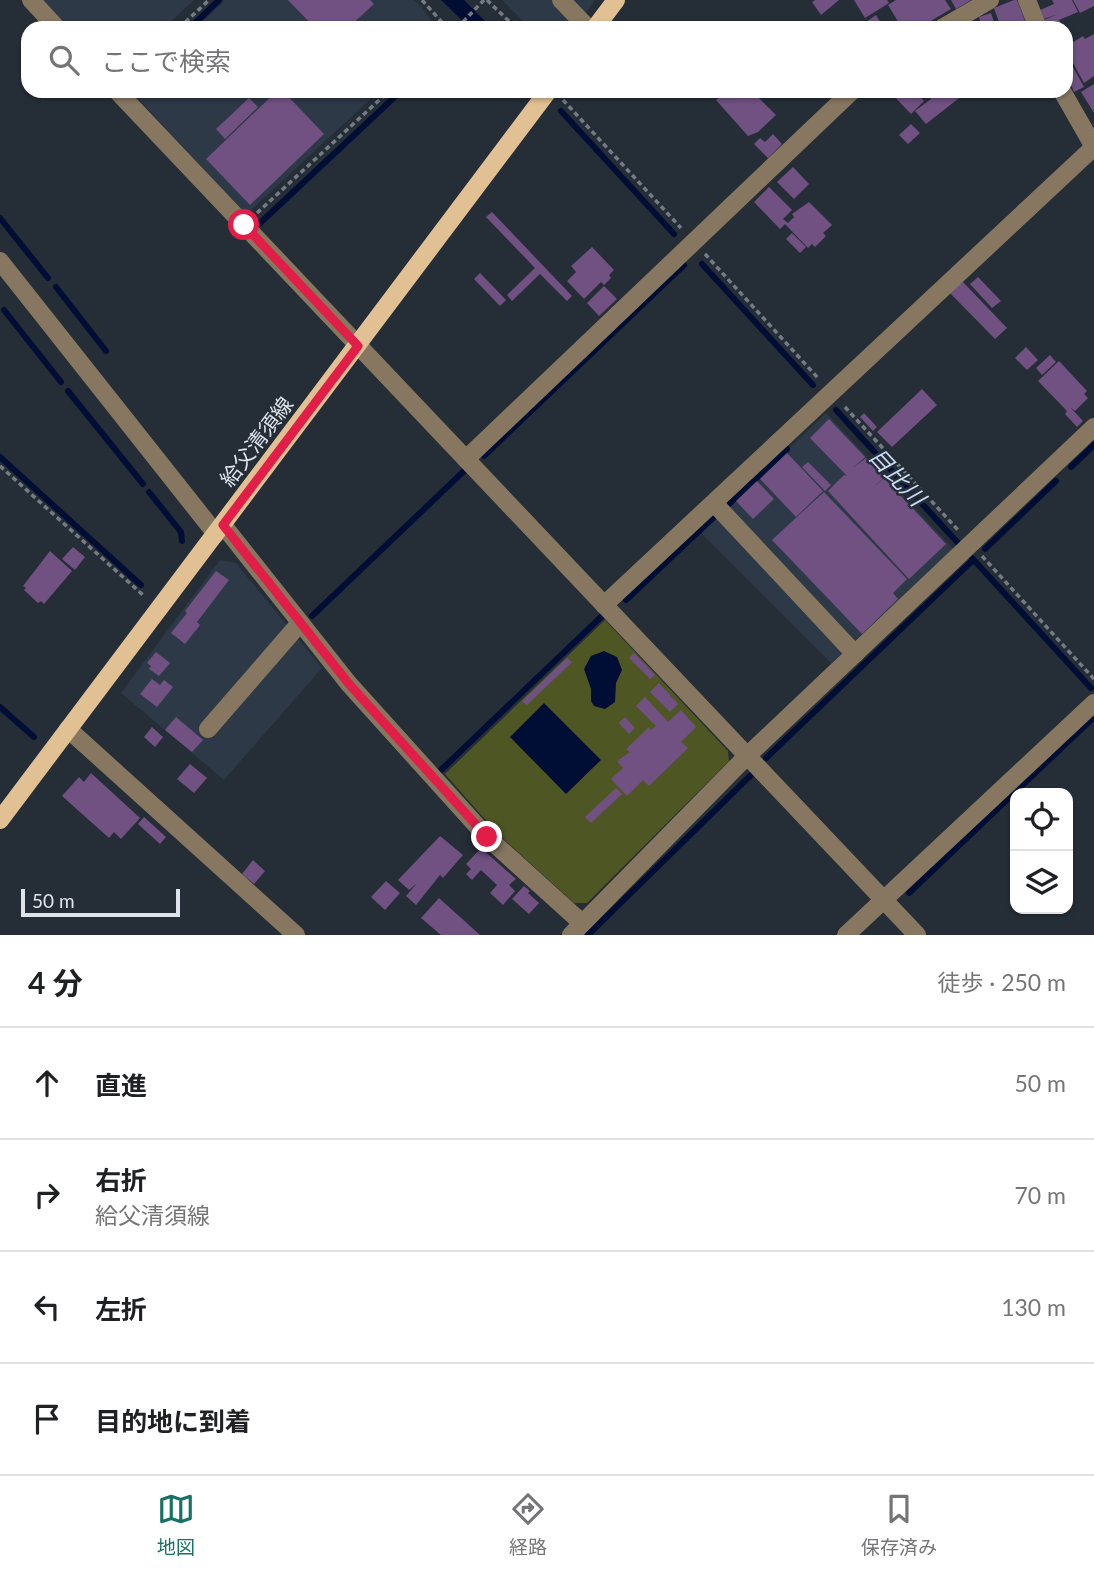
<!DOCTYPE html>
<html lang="ja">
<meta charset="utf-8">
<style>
:root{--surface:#fff;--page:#f6f6f6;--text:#202124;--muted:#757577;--line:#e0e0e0;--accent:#177265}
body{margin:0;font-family:Lato,"Noto Sans JP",sans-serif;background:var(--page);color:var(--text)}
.controls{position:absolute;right:21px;bottom:21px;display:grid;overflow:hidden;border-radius:14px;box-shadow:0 2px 5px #0004}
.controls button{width:63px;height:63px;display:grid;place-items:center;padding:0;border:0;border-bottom:2px solid var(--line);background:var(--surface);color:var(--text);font:35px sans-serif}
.scale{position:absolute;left:21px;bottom:18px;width:159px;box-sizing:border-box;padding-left:7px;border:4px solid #dee4ea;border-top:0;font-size:19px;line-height:24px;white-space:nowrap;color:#dee4ea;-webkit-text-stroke:5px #252d37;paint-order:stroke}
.stop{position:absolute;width:21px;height:21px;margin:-16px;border:5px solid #e11d48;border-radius:50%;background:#fff}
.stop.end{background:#e11d48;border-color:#fff;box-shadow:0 2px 7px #0008}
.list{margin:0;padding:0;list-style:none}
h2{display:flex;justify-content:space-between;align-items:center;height:91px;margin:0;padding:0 28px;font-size:30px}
h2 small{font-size:23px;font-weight:400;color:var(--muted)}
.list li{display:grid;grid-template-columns:46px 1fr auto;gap:21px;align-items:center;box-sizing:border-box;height:112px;padding:0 28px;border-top:2px solid var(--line)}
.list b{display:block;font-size:26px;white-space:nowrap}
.list p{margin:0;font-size:23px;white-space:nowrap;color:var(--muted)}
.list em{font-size:23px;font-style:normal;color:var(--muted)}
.icon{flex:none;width:38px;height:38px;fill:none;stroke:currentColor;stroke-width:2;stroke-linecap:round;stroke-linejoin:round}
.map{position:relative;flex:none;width:1094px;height:935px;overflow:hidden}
.search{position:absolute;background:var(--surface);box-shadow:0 2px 5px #0004;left:21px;right:21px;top:21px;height:77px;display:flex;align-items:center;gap:18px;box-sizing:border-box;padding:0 24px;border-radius:21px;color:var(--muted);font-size:26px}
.sheet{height:539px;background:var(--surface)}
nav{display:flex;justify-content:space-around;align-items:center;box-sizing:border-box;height:98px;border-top:2px solid var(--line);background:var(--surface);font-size:19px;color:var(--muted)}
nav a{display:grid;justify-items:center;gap:4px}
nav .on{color:var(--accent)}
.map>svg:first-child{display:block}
.built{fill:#2e3947}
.green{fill:#4e5723}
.water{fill:#000d34}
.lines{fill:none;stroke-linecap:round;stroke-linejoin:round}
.stream{stroke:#000d34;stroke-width:6}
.building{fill:#705182}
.path{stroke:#747b83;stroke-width:3.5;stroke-dasharray:5 3.5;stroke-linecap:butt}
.minor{stroke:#877761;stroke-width:18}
.major{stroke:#e1c193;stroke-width:18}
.route{stroke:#e11d48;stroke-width:9}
.labels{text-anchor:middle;stroke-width:5;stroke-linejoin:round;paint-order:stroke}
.street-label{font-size:21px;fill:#dee4ea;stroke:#252d37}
.water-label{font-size:23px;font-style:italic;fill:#c8dcf9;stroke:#252d37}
</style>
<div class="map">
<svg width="1094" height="935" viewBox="0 0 1094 935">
<rect width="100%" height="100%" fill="#252d37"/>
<!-- built -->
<g class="built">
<polygon points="43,0 194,0 164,28 70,28"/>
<polygon points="225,0 413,0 422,7 436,28 196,28"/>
<polygon points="502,0 595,0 574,28 530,28"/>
<polygon points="131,91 379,91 246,215"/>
<polygon points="826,413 953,549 831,663 701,533"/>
<polygon points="220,560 236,563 322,668 224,780 121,693"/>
</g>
<!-- green -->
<polygon class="green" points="605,620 728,751 729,761 587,903 574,903 496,832 445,774"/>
<!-- water -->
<g class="water">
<polygon points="441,0 464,0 492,28 470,28"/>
<polygon points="604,651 617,657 622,670 616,683 615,702 605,709 594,706 591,701 591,689 584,669 591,656"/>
<polygon points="544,703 601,760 566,794 510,737"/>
</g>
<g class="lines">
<!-- stream -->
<g class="stream">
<polyline points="190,28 219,0"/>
<polyline points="561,111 674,234"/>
<polyline points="0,218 48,278"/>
<polyline points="258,225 401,91"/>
<polyline points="702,264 813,385"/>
<polyline points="56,287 106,351"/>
<polyline points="4,310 61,382"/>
<polyline points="68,391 143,484"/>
<polyline points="836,410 958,543"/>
<polyline points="484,456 684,265"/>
<polyline points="0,457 141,585"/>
<polyline points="1071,467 1094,445"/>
<polyline points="149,492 181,532 182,541"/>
<polyline points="728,505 787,449"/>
<polyline points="985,549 1056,481"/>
<polyline points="972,558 1091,688"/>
<polyline points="626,600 714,517"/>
<polyline points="312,616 465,470"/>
<polyline points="0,707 34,737"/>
<polyline points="766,758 973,560"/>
<polyline points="441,770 602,616"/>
<polyline points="909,893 1094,717"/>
<polyline points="588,935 751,775"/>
</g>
</g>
<!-- building -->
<g class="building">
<polygon points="288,0 370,0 374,4 348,28 315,28"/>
<polygon points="815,0 839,0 821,15 812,2"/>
<polygon points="854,0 887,0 889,3 865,18"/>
<polygon points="896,0 945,0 951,9 919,28 902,28 888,5"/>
<polygon points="951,0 971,0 956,9"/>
<polygon points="1014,0 1017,0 1025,21 1001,28 994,8"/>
<polygon points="1052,0 1072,0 1078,12 1059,20 1063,28 1047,28 1044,20 1058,14 1044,19 1040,10 1054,4"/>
<polygon points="1073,0 1094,0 1094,6 1080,13"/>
<polygon points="991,13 996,28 982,28 979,17"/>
<polygon points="876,15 884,28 865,28 863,24"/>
<polygon points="1094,34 1094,76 1084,83 1066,50 1072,46 1070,44 1083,36 1085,39"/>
<polygon points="1066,54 1084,87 1074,92 1066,74"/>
<polygon points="1094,84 1094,113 1081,92"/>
<polygon points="277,91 283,91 324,134 250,205 206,159"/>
<polygon points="726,91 733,91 740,98 746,91 752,91 776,115 758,132 748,136 716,100"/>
<polygon points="889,91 915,91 924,101 911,114"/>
<polygon points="927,91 968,91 926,124 915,111 931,99"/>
<polygon points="249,98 258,107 225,139 216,129"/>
<polygon points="911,124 920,133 908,144 899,135"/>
<polygon points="773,134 782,144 768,158 754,144 760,138 765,142"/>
<polygon points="793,167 809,184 794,199 777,182"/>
<polygon points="769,187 792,210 783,219 788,223 794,217 792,214 809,202 832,225 823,233 826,236 815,247 812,244 808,248 785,224 780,229 754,202"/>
<polygon points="492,212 572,296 567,301 540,274 512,301 507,295 535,268 486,217"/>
<polygon points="792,233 806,247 800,253 786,239"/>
<polygon points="592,247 614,270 609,275 611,278 604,285 601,282 584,299 567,281 576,272 571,266"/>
<polygon points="480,273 506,300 500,306 474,279"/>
<polygon points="978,277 1001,301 992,308 970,284"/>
<polygon points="962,281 1007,328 995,339 950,293"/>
<polygon points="604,286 617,299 599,316 587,303"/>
<polygon points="1026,347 1038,360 1027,370 1015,358"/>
<polygon points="1050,355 1056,362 1042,375 1036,368"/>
<polygon points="1059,361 1087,391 1084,394 1088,398 1075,411 1070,407 1083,421 1077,427 1065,414 1067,411 1038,381"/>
<polygon points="922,389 937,405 892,447 877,432"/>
<polygon points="864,413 877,427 873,431 860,417"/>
<polygon points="829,419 865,457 853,468 866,458 884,477 874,487 884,478 946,544 909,579 828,491 844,475 847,476 810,438"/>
<polygon points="787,453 823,491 796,517 760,479"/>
<polygon points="808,462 831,485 825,491 802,467"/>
<polygon points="757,481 774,499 753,519 736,501"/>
<polygon points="824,492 907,579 893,593 898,599 862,634 772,540"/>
<polygon points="73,547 85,557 75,570 62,559"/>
<polygon points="50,551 72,571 44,604 41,601 38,603 24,590 26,588 23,586"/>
<polygon points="216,571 229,580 197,622 200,625 185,644 171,633 187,613 185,611"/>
<polygon points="156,652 170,663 159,676 149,669 151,666 147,663"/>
<polygon points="634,653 655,675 650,679 629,658"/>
<polygon points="567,658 572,662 527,705 522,701"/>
<polygon points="152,679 160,685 164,680 173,687 157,707 140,694"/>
<polygon points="659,683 678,704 670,712 650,692"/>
<polygon points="645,697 668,722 681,710 696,727 681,742 688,748 649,786 643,780 627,796 611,779 623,768 617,761 630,752 626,749 649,727 651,730 656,726 636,706"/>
<polygon points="176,717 203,740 192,752 165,730"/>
<polygon points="625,717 635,728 629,734 619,723"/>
<polygon points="152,727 163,737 155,747 144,737"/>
<polygon points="190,764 207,778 194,793 177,779"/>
<polygon points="91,773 140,818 121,839 114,832 109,838 62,796 79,777 84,782"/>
<polygon points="616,788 622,794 591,823 585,817"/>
<polygon points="144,817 166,837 160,844 138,824"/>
<polygon points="440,836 463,855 443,878 440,875 416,905 406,896 417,883 409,890 398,880"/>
<polygon points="481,848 516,879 509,885 515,891 503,905 490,893 497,885 481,870 472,880 466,874 471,869 466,864"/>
<polygon points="253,860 265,871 254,884 242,874"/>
<polygon points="386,881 400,893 385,910 371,897"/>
<polygon points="524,886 530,891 528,893 539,903 529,914 512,899"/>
<polygon points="439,898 480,935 441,935 421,918"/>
</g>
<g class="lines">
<!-- path -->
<g class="path">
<polyline points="422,0 447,28"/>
<polyline points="487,0 516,28"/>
<polyline points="179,28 209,0"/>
<polyline points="457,28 484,0"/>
<polyline points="563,100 681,228"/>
<polyline points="257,213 389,91"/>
<polyline points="705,254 818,378"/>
<polyline points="845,407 958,530"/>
<polyline points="0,466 144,596"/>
<polyline points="982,556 1094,679"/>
</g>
<!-- minor -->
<g class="minor">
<polyline points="31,0 57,28"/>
<polyline points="561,0 588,28"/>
<polyline points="1027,0 1038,28"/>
<polyline points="942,28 990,0"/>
<polyline points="117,91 917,935"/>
<polyline points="1062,91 1094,147"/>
<polyline points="0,261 216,534"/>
<polyline points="466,459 852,91"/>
<polyline points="714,503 855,654"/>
<polyline points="223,525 349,684 487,837 582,923"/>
<polyline points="604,605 1094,147"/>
<polyline points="68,729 296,935"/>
<polyline points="208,729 300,623"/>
<polyline points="571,935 747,756 1094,427"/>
<polyline points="846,935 1094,703"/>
</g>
<!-- major -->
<g class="major">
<polyline points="595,28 616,0"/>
<polyline points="0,820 548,91"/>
</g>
</g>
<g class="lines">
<!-- route -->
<polyline class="route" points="244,225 358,346 223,525 349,684 487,837"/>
</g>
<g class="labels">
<!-- street labels -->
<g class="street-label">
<text transform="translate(257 442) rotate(-53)" y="7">給父清須線</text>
</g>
<!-- water labels -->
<g class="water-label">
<text transform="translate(897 477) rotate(47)" y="8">目比川</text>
</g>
</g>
</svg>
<div class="controls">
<button><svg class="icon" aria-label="locate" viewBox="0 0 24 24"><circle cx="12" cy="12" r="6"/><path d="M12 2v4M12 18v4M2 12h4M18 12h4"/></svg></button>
<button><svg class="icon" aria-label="layers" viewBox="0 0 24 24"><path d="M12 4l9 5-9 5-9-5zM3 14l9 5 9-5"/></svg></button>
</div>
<div class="scale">50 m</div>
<div class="stop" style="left:244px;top:225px"></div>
<div class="stop end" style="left:487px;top:837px"></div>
<div class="search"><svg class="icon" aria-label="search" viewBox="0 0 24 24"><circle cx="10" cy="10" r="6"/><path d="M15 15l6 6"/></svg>ここで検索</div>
</div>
<section class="sheet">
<h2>4 分<small>徒歩 · 250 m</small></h2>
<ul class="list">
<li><svg class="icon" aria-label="ahead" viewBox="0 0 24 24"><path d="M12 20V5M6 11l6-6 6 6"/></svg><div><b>直進</b></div><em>50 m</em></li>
<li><svg class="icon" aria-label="right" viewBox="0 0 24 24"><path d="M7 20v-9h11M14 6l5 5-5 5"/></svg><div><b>右折</b><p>給父清須線</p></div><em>70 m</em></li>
<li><svg class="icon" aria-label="left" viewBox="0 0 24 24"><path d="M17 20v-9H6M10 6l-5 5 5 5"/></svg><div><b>左折</b></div><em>130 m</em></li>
<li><svg class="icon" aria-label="arrive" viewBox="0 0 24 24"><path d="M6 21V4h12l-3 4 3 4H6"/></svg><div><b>目的地に到着</b></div></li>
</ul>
</section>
<nav>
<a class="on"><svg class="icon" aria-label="map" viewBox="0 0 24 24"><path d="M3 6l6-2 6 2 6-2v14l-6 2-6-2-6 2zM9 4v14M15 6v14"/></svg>地図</a>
<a><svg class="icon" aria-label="directions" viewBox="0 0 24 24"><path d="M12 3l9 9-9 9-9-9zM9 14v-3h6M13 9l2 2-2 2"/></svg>経路</a>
<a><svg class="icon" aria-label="saved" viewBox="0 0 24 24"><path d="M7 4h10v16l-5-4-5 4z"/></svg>保存済み</a>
</nav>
